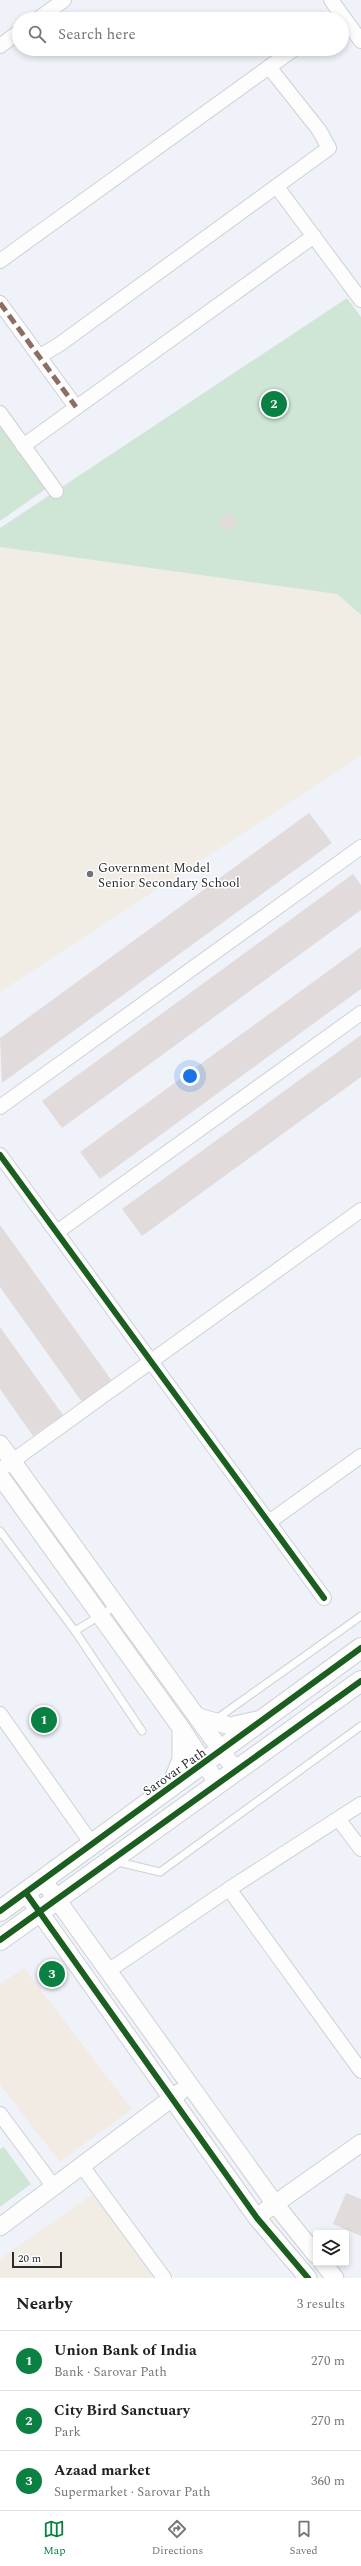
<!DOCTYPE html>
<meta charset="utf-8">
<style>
:root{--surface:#fff;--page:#f2f2f2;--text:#222;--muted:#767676;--line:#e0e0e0;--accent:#0b8043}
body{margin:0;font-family:Spectral,serif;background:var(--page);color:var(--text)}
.controls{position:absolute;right:12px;bottom:12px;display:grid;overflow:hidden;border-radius:4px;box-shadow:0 2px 6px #0003}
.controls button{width:36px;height:36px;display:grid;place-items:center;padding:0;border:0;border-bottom:1px solid var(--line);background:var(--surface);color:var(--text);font:20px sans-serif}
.scale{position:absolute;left:12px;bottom:10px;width:50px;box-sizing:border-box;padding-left:4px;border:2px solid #2a2c30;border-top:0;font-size:11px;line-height:14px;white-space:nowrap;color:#2a2c30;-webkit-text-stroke:3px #fff;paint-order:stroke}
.you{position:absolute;left:190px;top:1076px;width:14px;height:14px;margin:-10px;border:3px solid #fff;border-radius:50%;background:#1a73e8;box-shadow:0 0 0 6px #1a73e833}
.badge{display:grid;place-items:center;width:26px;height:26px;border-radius:50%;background:var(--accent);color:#fff;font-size:13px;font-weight:700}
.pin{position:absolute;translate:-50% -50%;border:2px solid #fff;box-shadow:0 1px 4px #0006}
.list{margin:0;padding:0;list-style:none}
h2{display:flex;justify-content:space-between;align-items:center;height:52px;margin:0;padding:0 16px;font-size:17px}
h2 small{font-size:13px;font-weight:400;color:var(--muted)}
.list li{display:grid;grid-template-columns:26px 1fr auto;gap:12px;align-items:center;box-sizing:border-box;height:60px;padding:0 16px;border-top:1px solid var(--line)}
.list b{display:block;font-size:15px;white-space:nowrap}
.list p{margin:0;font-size:13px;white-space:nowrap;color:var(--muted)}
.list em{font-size:13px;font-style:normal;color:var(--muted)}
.icon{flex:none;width:22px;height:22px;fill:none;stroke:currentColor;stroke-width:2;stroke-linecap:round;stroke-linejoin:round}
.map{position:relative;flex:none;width:361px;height:2278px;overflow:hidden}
.search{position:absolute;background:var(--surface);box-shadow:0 2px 6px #0003;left:12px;right:12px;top:12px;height:44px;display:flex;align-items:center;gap:10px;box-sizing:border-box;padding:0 14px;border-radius:22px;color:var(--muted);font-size:15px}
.sheet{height:232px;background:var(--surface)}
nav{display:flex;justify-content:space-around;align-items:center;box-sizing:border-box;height:56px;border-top:1px solid var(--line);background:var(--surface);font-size:11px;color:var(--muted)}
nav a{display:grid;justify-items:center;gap:2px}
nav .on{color:var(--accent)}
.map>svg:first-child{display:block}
.commercial{fill:#f2ebe4}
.education{fill:#f1ece4}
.green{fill:#cfe6d7}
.building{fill:#e1dbdc}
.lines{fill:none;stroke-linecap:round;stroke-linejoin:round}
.service-casing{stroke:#cdd0d4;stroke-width:9}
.minor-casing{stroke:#cdd0d4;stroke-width:16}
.tertiary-casing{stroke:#cdd0d4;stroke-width:19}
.secondary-casing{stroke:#cdd0d4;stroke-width:22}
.service{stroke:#fdfdfe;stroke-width:7}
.minor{stroke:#fdfdfe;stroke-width:14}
.tertiary{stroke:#fdfdfe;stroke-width:17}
.secondary{stroke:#fdfdfe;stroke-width:20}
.quiet{stroke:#8d6e63;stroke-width:5;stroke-dasharray:10 5;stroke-linecap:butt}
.cycleway-casing{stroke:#fff;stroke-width:8}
.cycleway{stroke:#1b5e20;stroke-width:6}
.poi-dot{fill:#6f7276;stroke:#fff;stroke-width:1.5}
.labels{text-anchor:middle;stroke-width:3;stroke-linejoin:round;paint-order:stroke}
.poi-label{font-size:13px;fill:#2a2c30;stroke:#fff;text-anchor:start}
.street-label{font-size:13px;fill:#2a2c30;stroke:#fff}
</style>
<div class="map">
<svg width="361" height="2278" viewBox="0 0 361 2278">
<rect width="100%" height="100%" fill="#eff3f9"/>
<!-- commercial -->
<polygon class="commercial" points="24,1968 132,2109 60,2162 0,2085 0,1984"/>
<!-- education -->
<g class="education">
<polygon points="0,547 338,594 361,615 361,756 0,992"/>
<polygon points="93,2194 153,2278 0,2278 0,2259"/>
</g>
<!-- green -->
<g class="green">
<polygon points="347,298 361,317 361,615 337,594 0,547 0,528"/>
<polygon points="0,420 50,486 0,521"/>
<polygon points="4,2147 31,2184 0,2207 0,2149"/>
</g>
<!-- building -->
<g class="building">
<circle cx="228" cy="522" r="8"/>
<polygon points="309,813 332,843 2,1083 0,1038"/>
<polygon points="353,874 361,885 361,910 62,1128 42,1101"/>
<polygon points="361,947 361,989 100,1179 80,1152"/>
<polygon points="361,1035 361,1077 142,1236 122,1209"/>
<polygon points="0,1225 112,1381 82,1402 0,1287"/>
<polygon points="0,1327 63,1415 33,1436 0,1389"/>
<polygon points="346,2193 361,2199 361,2236 333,2224"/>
</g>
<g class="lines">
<!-- service casing -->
<g class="service-casing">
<g id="service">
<polyline points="0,1531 75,1631"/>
<polyline points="117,1605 75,1631 142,1731"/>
<polyline points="215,1720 361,1616"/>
<polyline points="114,1861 160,1872 361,1726"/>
</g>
</g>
<!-- minor casing -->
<g class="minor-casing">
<g id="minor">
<polyline points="331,0 361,41"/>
<polyline points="38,19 64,0"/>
<polyline points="0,46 19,32"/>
<polyline points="277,187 361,300"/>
<polyline points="0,261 294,49"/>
<polyline points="0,303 76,407"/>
<polyline points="40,356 60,344 329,148 319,130 269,67"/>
<polyline points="0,413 56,491"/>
<polyline points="23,446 314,236"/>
<polyline points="0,1107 361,847"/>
<polyline points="0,1155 324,1598"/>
<polyline points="57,1232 361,1013"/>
<polyline points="0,1470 361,1210"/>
<polyline points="269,1522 361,1456"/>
<polyline points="0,1714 92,1844"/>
<polyline points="339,1820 361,1849"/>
<polyline points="229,1889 361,2071"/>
<polyline points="108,1971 229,1889 361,1804"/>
<polyline points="0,2114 54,2187"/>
<polyline points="82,2166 164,2278"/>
</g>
</g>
<!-- tertiary casing -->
<g class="tertiary-casing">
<g id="tertiary">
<polyline points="0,1444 236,1771"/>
<polyline points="0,1476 181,1728 218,1784"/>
<polyline points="199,1717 230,1726 262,1719"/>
<polyline points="170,1787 181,1759 181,1728"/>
<polyline points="43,1880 275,2204 316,2255"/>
<polyline points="26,1893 257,2218 308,2278"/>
<polyline points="265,2211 361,2143"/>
<polyline points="0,2227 180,2092"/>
<polyline points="323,2263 335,2278"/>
</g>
</g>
<!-- secondary casing -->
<g class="secondary-casing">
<g id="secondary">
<polyline points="0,1911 361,1648"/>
<polyline points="0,1940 361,1681"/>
</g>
</g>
<!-- service -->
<use href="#service" class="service"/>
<!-- minor -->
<use href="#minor" class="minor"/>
<!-- tertiary -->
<use href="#tertiary" class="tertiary"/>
<!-- secondary -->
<use href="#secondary" class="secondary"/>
<!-- quiet -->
<polyline class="quiet" points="0,303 76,407"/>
<!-- cycleway casing -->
<g class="cycleway-casing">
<g id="cycleway">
<polyline points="0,1155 324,1598"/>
<polyline points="26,1893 257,2218 308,2278"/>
<polyline points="0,1911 361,1648"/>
<polyline points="0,1940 361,1681"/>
</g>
</g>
<!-- cycleway -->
<use href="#cycleway" class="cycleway"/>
</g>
<!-- markers -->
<circle class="poi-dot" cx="90" cy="874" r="4"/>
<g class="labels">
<!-- poi labels -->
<g class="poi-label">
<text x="98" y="872">Government Model<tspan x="98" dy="15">Senior Secondary School</tspan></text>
</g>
<!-- street labels -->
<g class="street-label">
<text transform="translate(174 1771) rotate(-35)" y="5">Sarovar Path</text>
</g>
</g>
</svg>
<div class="controls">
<button><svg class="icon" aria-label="layers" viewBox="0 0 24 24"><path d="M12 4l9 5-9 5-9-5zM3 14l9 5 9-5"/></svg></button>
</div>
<div class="scale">20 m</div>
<div class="you"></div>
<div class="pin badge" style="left:44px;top:1720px">1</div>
<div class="pin badge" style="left:274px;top:404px">2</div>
<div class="pin badge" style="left:52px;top:1974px">3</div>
<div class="search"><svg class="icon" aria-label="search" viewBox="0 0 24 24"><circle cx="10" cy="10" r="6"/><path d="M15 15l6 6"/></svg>Search here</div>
</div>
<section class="sheet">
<h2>Nearby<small>3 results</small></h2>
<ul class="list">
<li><span class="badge">1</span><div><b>Union Bank of India</b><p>Bank · Sarovar Path</p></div><em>270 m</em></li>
<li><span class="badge">2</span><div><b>City Bird Sanctuary</b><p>Park</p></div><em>270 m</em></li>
<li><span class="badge">3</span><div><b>Azaad market</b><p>Supermarket · Sarovar Path</p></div><em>360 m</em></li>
</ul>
</section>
<nav>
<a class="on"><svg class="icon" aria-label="map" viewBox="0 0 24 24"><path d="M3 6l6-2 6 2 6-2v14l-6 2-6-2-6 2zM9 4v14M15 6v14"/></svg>Map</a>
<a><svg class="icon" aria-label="directions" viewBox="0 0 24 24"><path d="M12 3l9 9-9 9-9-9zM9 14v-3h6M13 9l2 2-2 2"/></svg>Directions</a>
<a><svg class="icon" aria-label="saved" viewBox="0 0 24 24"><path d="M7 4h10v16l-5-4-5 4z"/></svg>Saved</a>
</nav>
